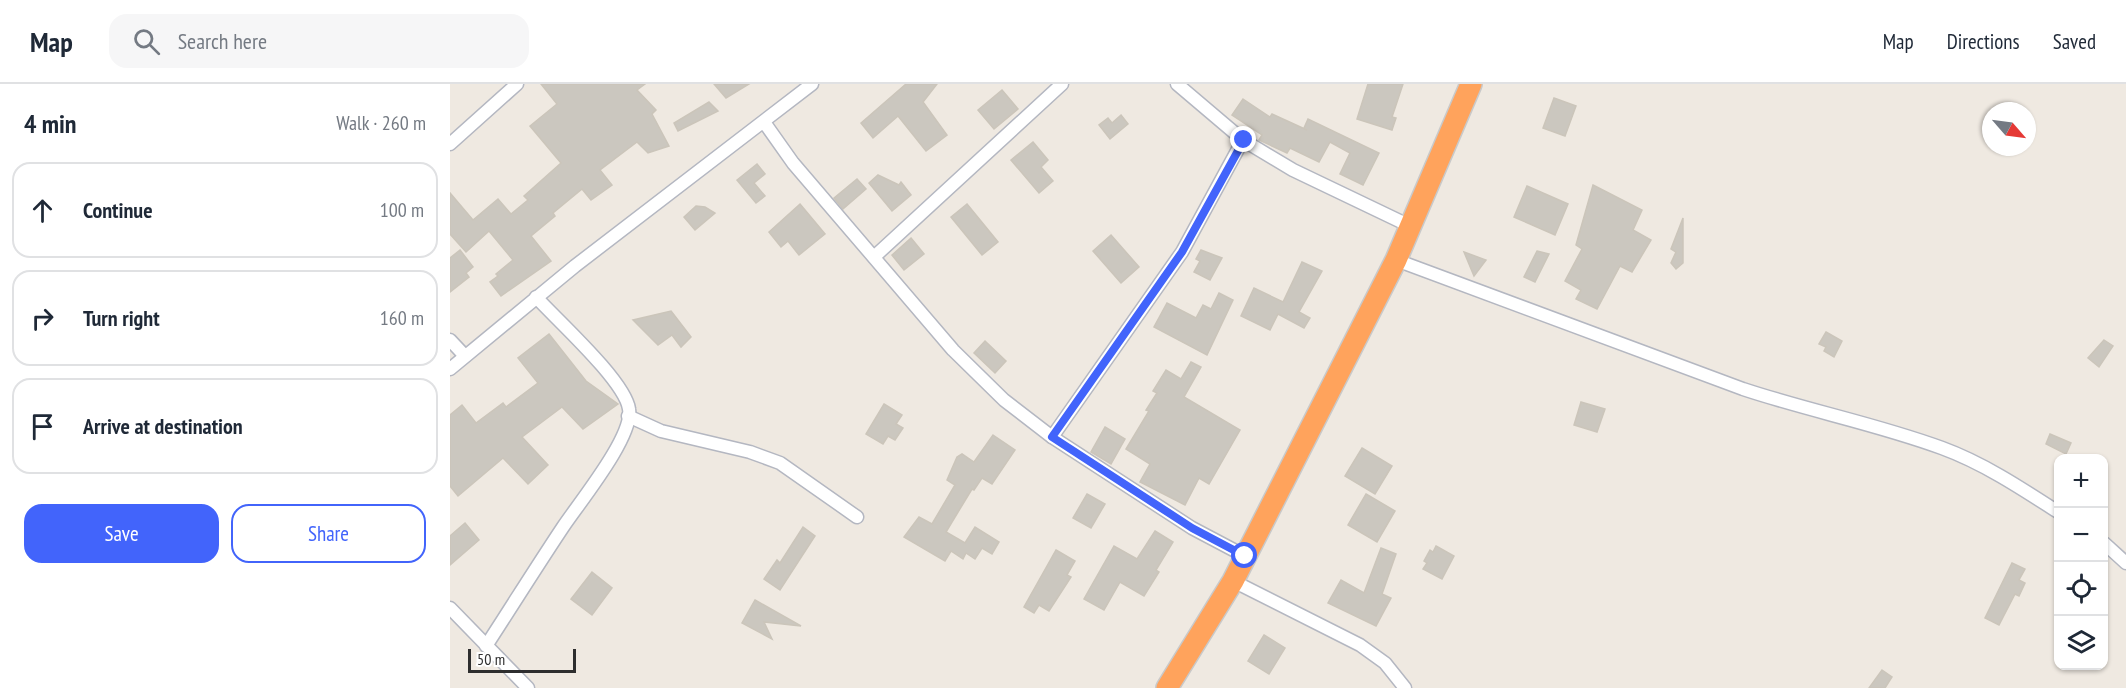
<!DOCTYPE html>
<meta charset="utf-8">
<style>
:root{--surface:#fff;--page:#f6f6f7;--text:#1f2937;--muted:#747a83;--line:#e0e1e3;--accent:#4264fb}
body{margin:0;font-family:"PT Sans Narrow",sans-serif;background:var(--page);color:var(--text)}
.controls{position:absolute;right:18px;bottom:18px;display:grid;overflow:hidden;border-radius:12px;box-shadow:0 2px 4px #0004}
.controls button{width:54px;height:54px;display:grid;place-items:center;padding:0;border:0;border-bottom:2px solid var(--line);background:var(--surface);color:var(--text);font:30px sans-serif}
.compass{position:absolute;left:1532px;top:18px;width:54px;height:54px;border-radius:50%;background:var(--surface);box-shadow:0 2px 4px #0004;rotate:118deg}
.scale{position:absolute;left:18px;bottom:15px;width:108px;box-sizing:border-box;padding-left:6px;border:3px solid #2e2e2e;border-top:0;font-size:16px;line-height:21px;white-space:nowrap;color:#2e2e2e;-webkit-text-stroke:4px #fff;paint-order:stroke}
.stop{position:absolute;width:18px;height:18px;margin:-14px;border:4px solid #4264fb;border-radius:50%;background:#fff}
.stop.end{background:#4264fb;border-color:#fff;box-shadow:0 2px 6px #0008}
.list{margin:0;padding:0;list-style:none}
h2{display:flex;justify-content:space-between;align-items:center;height:78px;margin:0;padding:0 24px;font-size:26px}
h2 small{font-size:20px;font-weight:400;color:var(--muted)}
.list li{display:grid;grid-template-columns:39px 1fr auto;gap:18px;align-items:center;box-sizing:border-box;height:96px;margin:0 12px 12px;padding:0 12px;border:2px solid var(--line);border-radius:18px}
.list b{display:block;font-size:22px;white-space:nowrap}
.list em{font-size:20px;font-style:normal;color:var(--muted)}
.actions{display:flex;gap:12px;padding:18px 24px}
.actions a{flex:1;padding:14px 0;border:2px solid var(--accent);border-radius:18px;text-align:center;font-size:21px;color:var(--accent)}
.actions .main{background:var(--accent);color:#fff}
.icon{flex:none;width:33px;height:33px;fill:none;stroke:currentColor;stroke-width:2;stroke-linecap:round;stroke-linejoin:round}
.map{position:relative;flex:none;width:1676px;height:604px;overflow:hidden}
header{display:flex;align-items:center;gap:36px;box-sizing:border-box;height:84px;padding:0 30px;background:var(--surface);border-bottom:2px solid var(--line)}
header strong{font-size:28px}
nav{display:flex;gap:33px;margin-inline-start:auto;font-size:21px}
.search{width:420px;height:54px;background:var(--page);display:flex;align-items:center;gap:15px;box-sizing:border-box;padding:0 21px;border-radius:18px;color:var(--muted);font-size:22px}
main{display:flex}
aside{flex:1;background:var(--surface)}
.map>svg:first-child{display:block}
.building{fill:#cbc7bf;stroke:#cbc5ba;stroke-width:1.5}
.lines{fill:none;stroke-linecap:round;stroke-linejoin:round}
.street-casing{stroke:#b4b7c1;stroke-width:15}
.highway-casing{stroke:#c9c9c9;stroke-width:24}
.street{stroke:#fff;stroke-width:12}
.highway{stroke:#ffa35c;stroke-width:21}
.route{stroke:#4264fb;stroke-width:8}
</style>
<header>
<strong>Map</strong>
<div class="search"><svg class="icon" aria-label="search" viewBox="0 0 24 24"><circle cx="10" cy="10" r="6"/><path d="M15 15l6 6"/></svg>Search here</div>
<nav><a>Map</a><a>Directions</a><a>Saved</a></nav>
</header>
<main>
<aside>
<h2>4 min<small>Walk · 260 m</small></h2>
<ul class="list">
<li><svg class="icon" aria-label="ahead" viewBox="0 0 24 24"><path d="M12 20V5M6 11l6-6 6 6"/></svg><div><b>Continue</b></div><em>100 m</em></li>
<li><svg class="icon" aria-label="right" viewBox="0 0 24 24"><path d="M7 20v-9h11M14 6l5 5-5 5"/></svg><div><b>Turn right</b></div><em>160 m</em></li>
<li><svg class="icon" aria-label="arrive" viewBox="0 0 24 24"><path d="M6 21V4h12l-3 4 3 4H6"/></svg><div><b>Arrive at destination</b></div></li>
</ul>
<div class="actions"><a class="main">Save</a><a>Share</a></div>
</aside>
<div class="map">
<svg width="1676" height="604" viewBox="0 0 1676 604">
<rect width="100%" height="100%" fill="#efe9e1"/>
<!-- building -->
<g class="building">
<polygon points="91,0 195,0 187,6 206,26 202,30 219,62 198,69 187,58 150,86 162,101 141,116 132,105 103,129 105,132 81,152 101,177 51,212 40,198 48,192 46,190 63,176 39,147 16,168 0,150 0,109 23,136 48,115 61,130 78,116 74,112 111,79 80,42 107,20"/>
<polygon points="264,0 299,0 276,14"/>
<polygon points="456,0 487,0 473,18 497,51 476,67 448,32 423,54 411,39"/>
<polygon points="918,0 953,0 942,33 946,34 942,46 907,35"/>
<polygon points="552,6 568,25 544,45 528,26"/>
<polygon points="1104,14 1126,22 1115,52 1093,44"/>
<polygon points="793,15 820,33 822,30 857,46 854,44 858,35 929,69 913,101 890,90 900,69 880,58 869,78 840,64 837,69 809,56 812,51 782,31"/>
<polygon points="259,18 268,27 228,47 224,39"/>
<polygon points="671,31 678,40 660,55 649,41 658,34 662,39"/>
<polygon points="583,58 598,76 591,83 603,97 589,109 561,76"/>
<polygon points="307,80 315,90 304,99 315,112 306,119 287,96"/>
<polygon points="428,91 449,101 451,98 461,111 442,127 419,99"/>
<polygon points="407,95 416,105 393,125 384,114"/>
<polygon points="1143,101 1192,126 1183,146 1201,156 1182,188 1170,182 1147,225 1126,215 1131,206 1115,197 1132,165 1126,161"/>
<polygon points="1077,102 1118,120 1105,151 1064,133"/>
<polygon points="350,120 375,150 349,171 338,157 331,163 319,148"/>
<polygon points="517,120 548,158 532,171 501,133"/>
<polygon points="246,122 255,123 265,129 245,146 234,133"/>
<polygon points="1233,134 1233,179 1226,185 1221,179 1226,168 1221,165"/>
<polygon points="661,151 689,183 671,199 643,167"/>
<polygon points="461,154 474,170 454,186 442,171"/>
<polygon points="10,166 23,183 16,189 19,193 0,208 0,174"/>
<polygon points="751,166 772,174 760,196 744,188 750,177 746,175"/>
<polygon points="1087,167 1099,170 1085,198 1074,193"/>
<polygon points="1014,168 1036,176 1024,192"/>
<polygon points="852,178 872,187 849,228 860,234 854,244 828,230 820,246 791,232 804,204 833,218"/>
<polygon points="769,209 783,216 757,271 704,243 717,219 746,234 753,221 761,225"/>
<polygon points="221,227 241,253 231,263 222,251 208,261 183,236"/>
<polygon points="1376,248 1392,257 1384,273 1374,267 1376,263 1369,260"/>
<polygon points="99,250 136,297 168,320 133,345 112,323 72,353 98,381 78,400 53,374 8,412 0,402 0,331 12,321 26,339 53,319 56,323 88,299 68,274"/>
<polygon points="1654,256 1663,262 1649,283 1638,274"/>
<polygon points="535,257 556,277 545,289 524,269"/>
<polygon points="741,278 751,283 734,313 790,346 759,400 749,394 735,421 690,398 700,380 676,365 699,327 696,326 707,309 703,307 716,286 731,295"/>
<polygon points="1131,318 1155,325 1147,348 1124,341"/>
<polygon points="434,320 452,331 446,340 453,344 445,356 438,352 433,360 416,350"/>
<polygon points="655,343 675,355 661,380 641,368"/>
<polygon points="1600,350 1621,359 1616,370 1596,360"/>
<polygon points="543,351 565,366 542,400 532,394 524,406 522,405 496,448 515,459 525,443 549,458 542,470 532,464 525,475 516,469 513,475 501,467 495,477 454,453 469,433 482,440 505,401 497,396 507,373 512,370 524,378"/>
<polygon points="912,364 942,382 925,410 895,392"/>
<polygon points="637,410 655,420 641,444 623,434"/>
<polygon points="916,410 945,427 927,458 898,441"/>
<polygon points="15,439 29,456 0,481 0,452"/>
<polygon points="353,443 365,452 330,506 314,495 327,476 330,479"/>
<polygon points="705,447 723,458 706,486 709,488 694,512 670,498 654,526 634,515 664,462 687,475"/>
<polygon points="986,462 1004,472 992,495 973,485 977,479 974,477 980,466 983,468"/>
<polygon points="931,464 946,470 932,510 941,514 926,542 878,519 891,496 914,509"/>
<polygon points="606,466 625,477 617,491 621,493 599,527 589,521 584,529 574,523"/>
<polygon points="1562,479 1575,485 1569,496 1575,499 1569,512 1565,510 1549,541 1535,534"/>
<polygon points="142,488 162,504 142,531 121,515"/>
<polygon points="305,516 351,542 314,538 322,555 292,539"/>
<polygon points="814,551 835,564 819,590 798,577"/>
<polygon points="1432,586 1442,593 1435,604 1419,604"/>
</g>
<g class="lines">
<!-- street casing -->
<g class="street-casing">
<g id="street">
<polyline points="727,0 793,56 843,86 960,142"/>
<polyline points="314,38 343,79 503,266 554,316 602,353 742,444 795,472"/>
<polyline points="0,60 67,0"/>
<polyline points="424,173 612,0"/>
<path d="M 946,176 L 1293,305 C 1359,327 1427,340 1492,364 C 1533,379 1571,404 1608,428"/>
<polyline points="0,256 15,272"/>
<polyline points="0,285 125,182 362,0"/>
<polyline points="178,332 211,347 300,368 330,379 407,433"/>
<polyline points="602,353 732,168 793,56"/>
<polyline points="1654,459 1676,479"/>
<polyline points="783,497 910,561 935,579 955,604"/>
<polyline points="0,524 78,604"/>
<path d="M 36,562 C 62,522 87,482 113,443 C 129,419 184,352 179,325 C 175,297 107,236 86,213"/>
</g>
</g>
<!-- highway casing -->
<g class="highway-casing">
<polyline id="highway" points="717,604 783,497 946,176 1021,0"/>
</g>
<!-- street -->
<use href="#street" class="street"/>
<!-- highway -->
<use href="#highway" class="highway"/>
</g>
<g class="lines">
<!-- route -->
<polyline class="route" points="794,56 732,168 602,353 742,444 795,472"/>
</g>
</svg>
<div class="controls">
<button>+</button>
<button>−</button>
<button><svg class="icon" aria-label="locate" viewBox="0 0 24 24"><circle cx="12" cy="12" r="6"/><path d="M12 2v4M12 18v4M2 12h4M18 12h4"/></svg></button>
<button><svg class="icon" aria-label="layers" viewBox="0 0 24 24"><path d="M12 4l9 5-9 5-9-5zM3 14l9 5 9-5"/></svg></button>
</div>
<svg class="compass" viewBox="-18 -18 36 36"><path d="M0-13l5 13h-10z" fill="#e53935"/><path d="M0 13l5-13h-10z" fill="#747a83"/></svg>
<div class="scale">50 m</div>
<div class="stop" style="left:795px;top:472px"></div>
<div class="stop end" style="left:794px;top:56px"></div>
</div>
</main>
